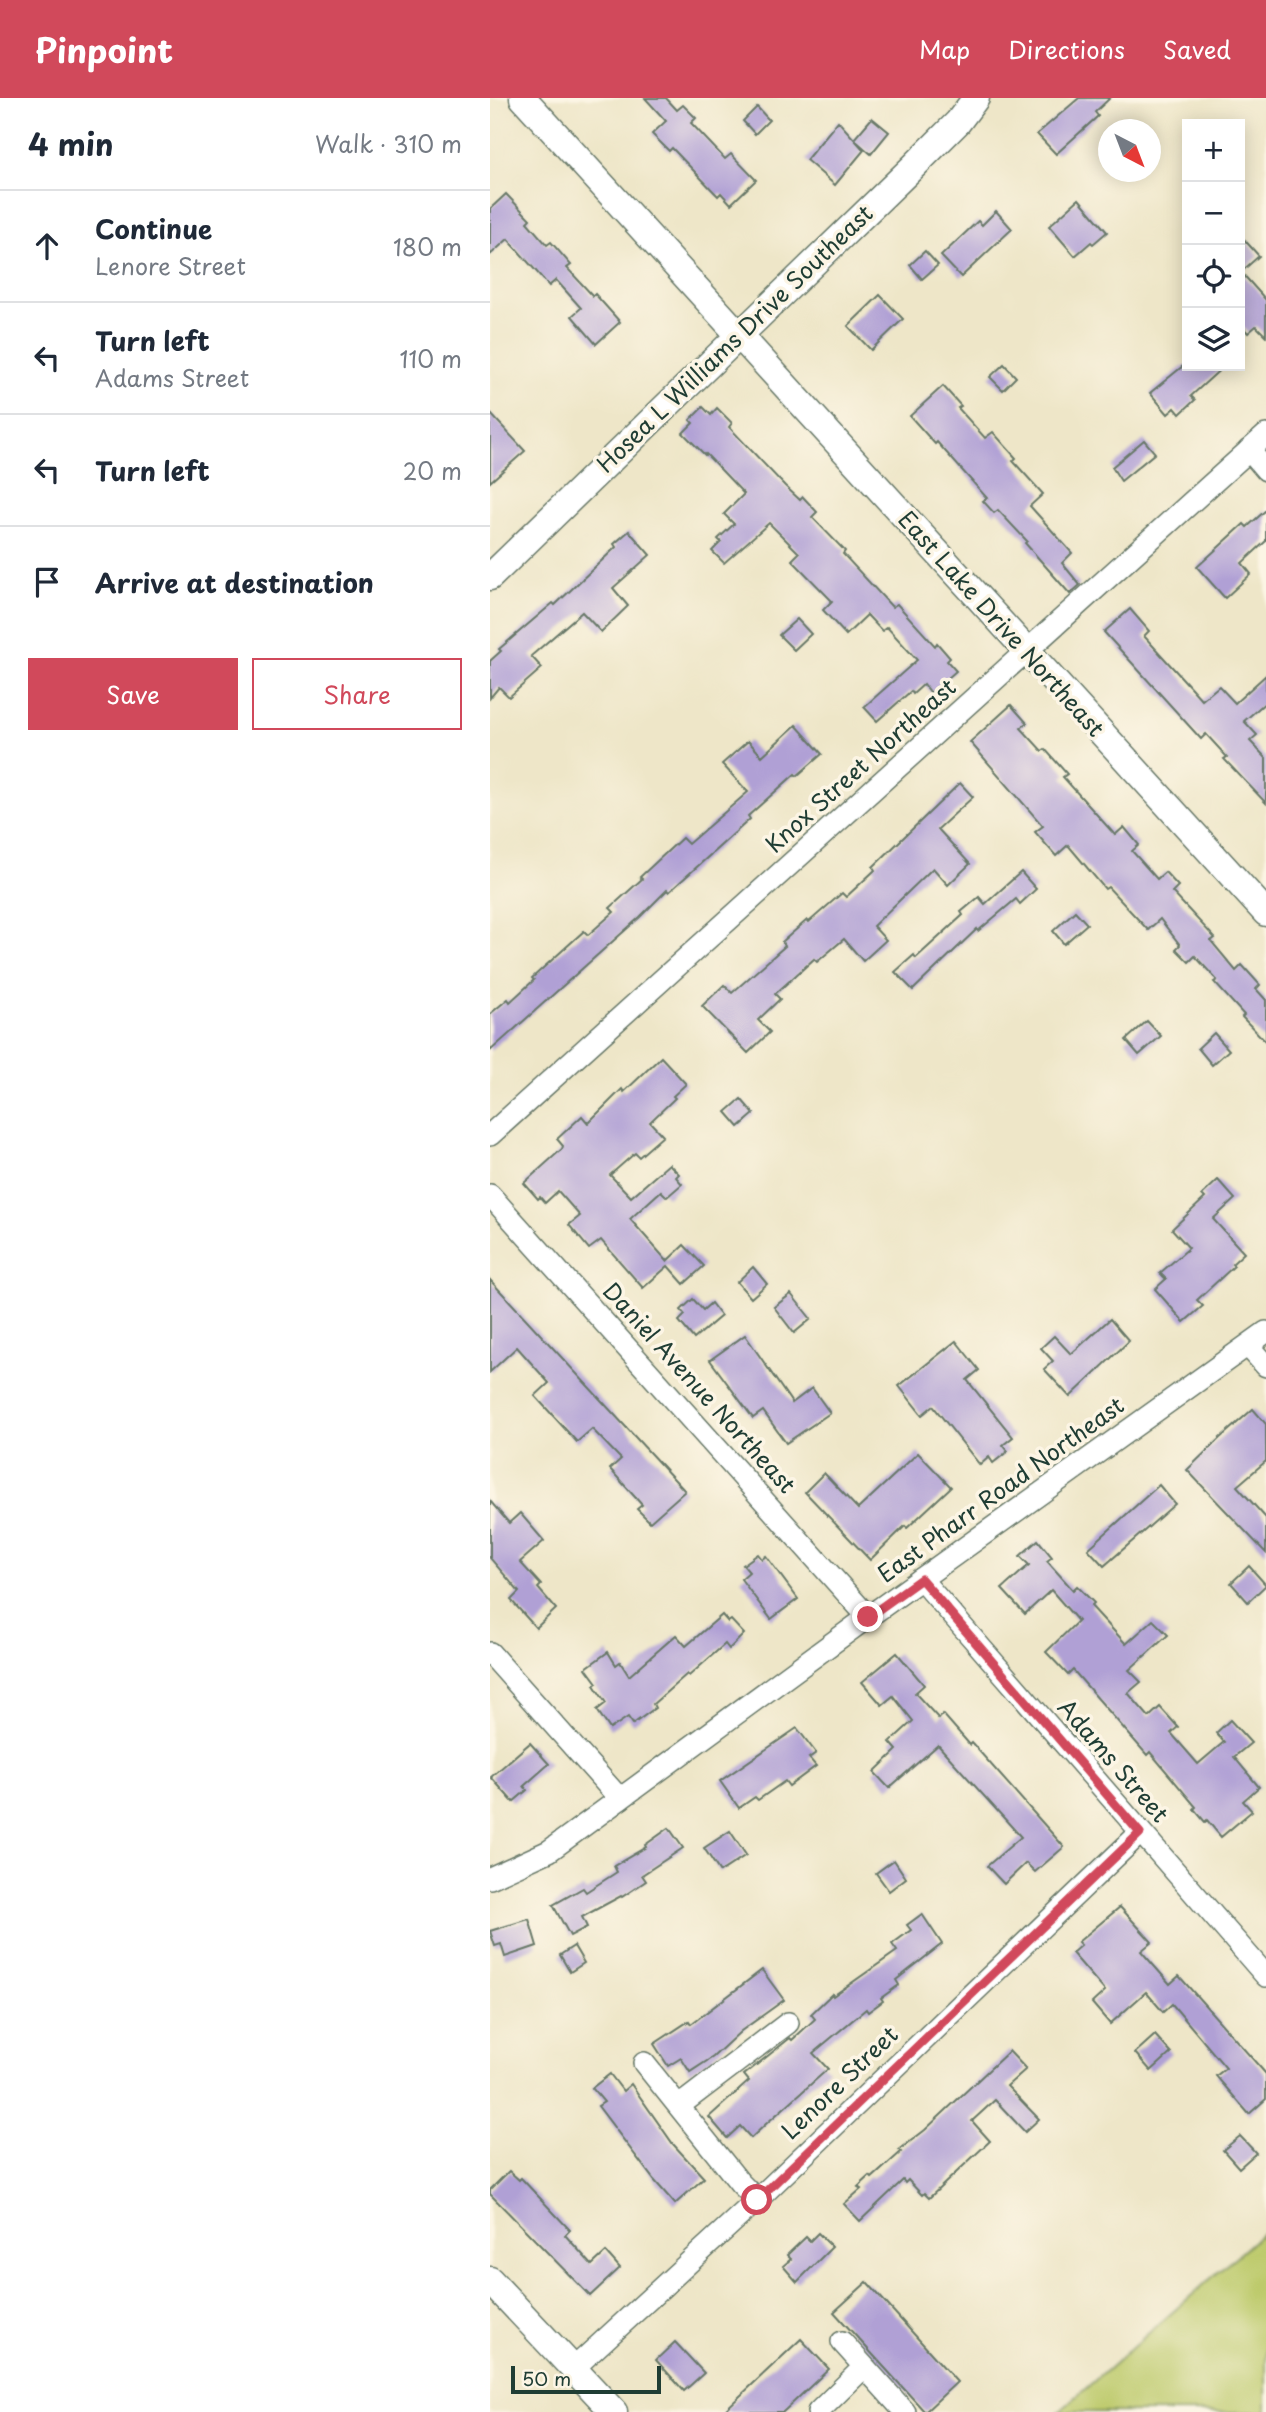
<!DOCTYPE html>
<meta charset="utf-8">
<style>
:root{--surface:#fff;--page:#f2f2f3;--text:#1f2937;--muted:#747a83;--line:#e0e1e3;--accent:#d1495b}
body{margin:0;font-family:"Playpen Sans",sans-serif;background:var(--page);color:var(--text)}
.controls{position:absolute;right:21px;top:21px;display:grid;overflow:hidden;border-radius:0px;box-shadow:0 4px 18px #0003}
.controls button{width:63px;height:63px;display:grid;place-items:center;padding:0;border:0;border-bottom:2px solid var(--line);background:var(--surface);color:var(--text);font:35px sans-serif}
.compass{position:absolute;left:608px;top:21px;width:63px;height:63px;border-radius:50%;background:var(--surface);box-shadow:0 4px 18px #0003;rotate:138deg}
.scale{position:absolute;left:21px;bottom:18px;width:150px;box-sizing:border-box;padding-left:7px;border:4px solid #1f3d34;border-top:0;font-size:19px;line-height:24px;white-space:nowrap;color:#1f3d34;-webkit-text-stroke:5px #fcf5e5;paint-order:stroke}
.stop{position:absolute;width:21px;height:21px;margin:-16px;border:5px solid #d1495b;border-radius:50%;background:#fff}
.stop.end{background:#d1495b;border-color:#fff;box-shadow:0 2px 7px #0008}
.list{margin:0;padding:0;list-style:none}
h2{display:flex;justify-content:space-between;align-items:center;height:91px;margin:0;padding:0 28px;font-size:30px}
h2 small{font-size:23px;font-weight:400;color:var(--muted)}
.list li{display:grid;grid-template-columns:46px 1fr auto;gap:21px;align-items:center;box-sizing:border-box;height:112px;padding:0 28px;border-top:2px solid var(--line)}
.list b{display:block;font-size:26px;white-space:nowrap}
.list p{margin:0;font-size:23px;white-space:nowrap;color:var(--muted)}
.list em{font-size:23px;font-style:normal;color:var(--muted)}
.actions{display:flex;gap:14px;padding:21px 28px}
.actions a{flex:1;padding:16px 0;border:2px solid var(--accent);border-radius:0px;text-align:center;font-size:24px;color:var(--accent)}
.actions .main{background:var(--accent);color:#fff}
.icon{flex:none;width:38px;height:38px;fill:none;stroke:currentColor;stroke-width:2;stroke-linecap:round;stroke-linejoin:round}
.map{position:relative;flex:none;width:776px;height:2314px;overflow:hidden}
header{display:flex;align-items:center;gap:42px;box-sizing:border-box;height:98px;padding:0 35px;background:var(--accent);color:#fff}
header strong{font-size:33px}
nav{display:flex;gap:38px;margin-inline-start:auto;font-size:24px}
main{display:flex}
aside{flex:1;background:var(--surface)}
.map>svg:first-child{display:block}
.green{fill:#bdca6c;stroke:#6e8450;stroke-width:2}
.building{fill:#b0a0d5}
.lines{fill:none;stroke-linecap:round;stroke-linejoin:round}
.minor-casing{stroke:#677868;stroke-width:24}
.tertiary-casing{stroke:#677868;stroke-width:29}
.minor{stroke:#fff;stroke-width:21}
.tertiary{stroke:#fff;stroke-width:26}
.route{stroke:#d1495b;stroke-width:9}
.labels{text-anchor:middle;stroke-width:7;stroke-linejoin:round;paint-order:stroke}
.street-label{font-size:23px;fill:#1f3d34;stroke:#fcf5e5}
</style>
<header>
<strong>Pinpoint</strong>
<nav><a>Map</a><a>Directions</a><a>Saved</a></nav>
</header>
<main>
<aside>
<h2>4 min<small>Walk · 310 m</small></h2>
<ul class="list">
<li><svg class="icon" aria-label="ahead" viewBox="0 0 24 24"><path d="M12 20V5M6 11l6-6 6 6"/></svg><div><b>Continue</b><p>Lenore Street</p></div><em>180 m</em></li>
<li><svg class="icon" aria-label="left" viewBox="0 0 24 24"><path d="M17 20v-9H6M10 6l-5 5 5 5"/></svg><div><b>Turn left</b><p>Adams Street</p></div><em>110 m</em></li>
<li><svg class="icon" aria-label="left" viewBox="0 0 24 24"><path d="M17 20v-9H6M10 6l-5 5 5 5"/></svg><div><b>Turn left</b></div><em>20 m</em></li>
<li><svg class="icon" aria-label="arrive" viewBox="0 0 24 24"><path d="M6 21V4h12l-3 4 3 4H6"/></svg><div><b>Arrive at destination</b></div></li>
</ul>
<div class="actions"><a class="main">Save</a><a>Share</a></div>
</aside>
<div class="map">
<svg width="776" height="2314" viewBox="0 0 776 2314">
<rect width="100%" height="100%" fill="#fcf5e5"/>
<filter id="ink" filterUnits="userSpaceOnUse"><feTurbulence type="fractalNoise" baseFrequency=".0143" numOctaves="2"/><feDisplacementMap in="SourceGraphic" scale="14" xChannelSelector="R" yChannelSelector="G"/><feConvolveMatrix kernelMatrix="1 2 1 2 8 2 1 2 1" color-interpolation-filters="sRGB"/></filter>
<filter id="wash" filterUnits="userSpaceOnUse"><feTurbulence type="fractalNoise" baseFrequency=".00686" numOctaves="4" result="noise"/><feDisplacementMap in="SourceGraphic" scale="28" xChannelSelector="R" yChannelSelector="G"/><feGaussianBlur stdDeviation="1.57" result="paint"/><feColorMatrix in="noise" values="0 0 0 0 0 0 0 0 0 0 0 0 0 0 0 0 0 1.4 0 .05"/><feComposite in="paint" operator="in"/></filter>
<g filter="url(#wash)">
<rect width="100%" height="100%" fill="#eee6c8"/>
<!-- green -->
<polygon class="green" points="776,2132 776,2314 569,2314"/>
<g id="blocks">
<!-- building -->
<g class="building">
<polygon points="155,0 176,0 187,12 193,7 206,20 201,25 235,61 241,56 266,82 241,106 231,95 228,98 182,50 179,53 162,36 176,23"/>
<polygon points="589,0 620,0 605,14 608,18 566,56 547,36"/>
<polygon points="267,9 279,22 265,36 253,23"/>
<polygon points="382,20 399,34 381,56 365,42 374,52 345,87 316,62 348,23 364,41"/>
<polygon points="16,96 40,121 37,124 57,147 61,144 81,167 77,170 103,198 105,196 130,224 106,246 82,218 91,210 66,182 59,188 18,141 0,157 0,111"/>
<polygon points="589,101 617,134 603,146 601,144 585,158 559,128"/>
<polygon points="506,113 522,131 471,179 451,158 488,123 492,127"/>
<polygon points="750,137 769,158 751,174 776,202 776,238 766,228 758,235 750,226"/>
<polygon points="435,153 448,167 432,181 420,167"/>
<polygon points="390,197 413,221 381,252 358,228"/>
<polygon points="514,266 526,279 513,292 500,279"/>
<polygon points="693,268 734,268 701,298 705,302 690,316 685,310 678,316 660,295"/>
<polygon points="453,288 471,308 468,310 495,340 503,334 526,360 523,363 553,396 540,408 582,455 572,465 590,487 580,496 535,445 537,443 508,412 504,415 493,403 497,400 447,344 445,346 420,318"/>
<polygon points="213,309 221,317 227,310 242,325 239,329 295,388 310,402 313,399 327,414 322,419 355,453 353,456 402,509 407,506 445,548 447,545 460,560 457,563 466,573 441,595 434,586 423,596 421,593 387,623 374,609 427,562 397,529 392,533 377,517 356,537 333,512 342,503 302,462 309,455 279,425 234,465 222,453 231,444 228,441 244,426 234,416 254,396 216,356 215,357 193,335 203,325 200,322"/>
<polygon points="0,315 35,353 0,384"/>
<polygon points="654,342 665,355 631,383 622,369"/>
<polygon points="776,412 776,443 752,465 761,476 735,500 707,469 754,426 757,429"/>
<polygon points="139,433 160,457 123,490 138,508 111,534 92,514 41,558 52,570 19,599 9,589 0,600 0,563 11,553 9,551 63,505 65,507 126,449 124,446"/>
<polygon points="640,511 659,533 654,538 712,602 729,588 745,605 776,577 776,604 754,623 767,637 760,643 776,660 776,705 734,661 737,659 716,636 711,641 614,534"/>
<polygon points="307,521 321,536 304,552 289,537"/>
<polygon points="521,607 537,625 531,630 552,653 555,651 577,676 573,679 625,737 634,729 649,747 642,753 667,781 675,774 688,788 682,794 725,840 721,843 746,873 752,867 770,887 766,891 776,902 776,944 752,919 754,917 724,884 727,882 705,858 699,864 686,851 690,847 670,821 658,832 618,789 615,791 578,747 566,758 545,734 553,728 480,644"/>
<polygon points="306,627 332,656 307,678 305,676 258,718 260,721 179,794 177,792 150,819 0,953 0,916 18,901 20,904 44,882 42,880 94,833 98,837 124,814 120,810 152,781 150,779 192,740 198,746 258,694 232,666 258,643 272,658"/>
<polygon points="470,685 483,699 448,731 480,766 458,787 443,770 383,828 396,842 373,863 354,841 327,864 324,861 285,896 290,901 268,922 280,934 258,955 212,908 234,887 242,895 295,848 292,844 317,822 319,824 352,795 356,799 385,772 383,769"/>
<polygon points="531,774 546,791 530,806 526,801 488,833 487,831 423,892 405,874 424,857 426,860 473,817 471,814 489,799 495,806"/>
<polygon points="585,813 597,826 574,846 563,833"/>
<polygon points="657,923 671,938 649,957 636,942"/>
<polygon points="724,935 739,952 722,967 708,950"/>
<polygon points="171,959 196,986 183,998 185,1000 160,1024 173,1038 149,1059 145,1055 120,1077 141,1099 179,1066 189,1076 186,1079 192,1086 177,1099 171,1093 140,1121 177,1163 194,1147 214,1168 194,1186 178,1168 153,1190 111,1142 99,1151 79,1127 90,1118 68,1093 55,1105 50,1099 48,1101 34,1085 72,1051 73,1048 67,1041 92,1018 98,1025 132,991 134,994"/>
<polygon points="251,1001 264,1016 249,1029 236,1014"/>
<polygon points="728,1082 745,1101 723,1121 754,1155 742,1166 744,1168 707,1202 713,1208 694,1224 665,1191 676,1181 670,1175 699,1150 682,1131 715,1100 712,1097"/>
<polygon points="263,1169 277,1186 261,1200 247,1184"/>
<polygon points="0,1182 195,1393 160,1424 147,1411 152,1407 120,1371 131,1361 102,1331 87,1344 45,1298 59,1285 27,1249 0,1274"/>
<polygon points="301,1196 321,1221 304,1235 284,1209"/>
<polygon points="203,1201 213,1212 221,1205 231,1218 204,1241 189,1223 195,1217 191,1212"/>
<polygon points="620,1221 639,1243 580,1299 554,1271 563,1263 551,1250 564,1238 581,1256"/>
<polygon points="255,1237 302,1305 322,1290 340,1315 296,1345 273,1313 263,1320 220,1262"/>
<polygon points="466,1243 489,1272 477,1282 523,1339 513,1347 518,1353 503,1365 499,1359 490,1367 443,1308 432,1317 409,1288"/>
<polygon points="763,1311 776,1326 776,1363 747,1388 776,1420 776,1455 697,1372 730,1340"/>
<polygon points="428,1355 461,1389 417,1430 415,1428 380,1462 315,1394 334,1375 368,1411"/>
<polygon points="669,1387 685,1406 614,1468 598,1451"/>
<polygon points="0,1403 19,1425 30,1415 54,1443 30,1464 51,1487 48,1490 66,1511 46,1530 21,1502 29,1494 0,1460"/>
<polygon points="548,1442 562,1459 557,1463 583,1492 587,1488 604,1505 601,1508 636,1546 663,1522 678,1537 639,1572 651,1584 638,1595 659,1619 670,1609 688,1629 681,1635 708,1666 734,1644 726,1635 740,1622 761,1645 744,1659 769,1689 753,1703 762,1713 731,1739 717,1722 715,1724 704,1711 706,1709 660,1654 657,1657 583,1572 578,1577 556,1554 588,1523 561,1492 535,1516 512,1491 539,1467 530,1458"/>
<polygon points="268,1456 272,1461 276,1458 308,1501 281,1521 251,1481 259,1474 253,1467"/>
<polygon points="759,1468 776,1487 758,1504 741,1485"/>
<polygon points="232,1517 238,1524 241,1522 254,1536 239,1551 235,1546 199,1578 197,1576 163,1606 165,1610 143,1626 138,1619 120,1631 107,1612 116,1605 104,1587 107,1585 96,1570 118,1554 126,1567 130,1564 139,1578 186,1537 196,1548"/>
<polygon points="407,1555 434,1587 425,1595 449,1621 453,1616 480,1647 482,1645 574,1749 545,1774 536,1765 514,1786 497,1768 531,1739 448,1647 399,1690 384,1674 407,1652 400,1644 423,1623 403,1598 392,1607 372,1584"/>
<polygon points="307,1630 326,1655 319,1660 326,1668 299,1688 295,1683 268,1702 265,1699 249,1710 230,1683"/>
<polygon points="40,1645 59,1666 34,1688 37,1692 23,1704 1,1679"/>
<polygon points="179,1730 193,1750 152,1777 156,1783 132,1799 131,1798 92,1819 97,1829 80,1838 63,1807 93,1790 96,1794 127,1774 124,1768 156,1749 155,1747"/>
<polygon points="240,1733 256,1757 230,1774 214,1750"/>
<polygon points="404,1762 416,1780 399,1793 386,1775"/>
<polygon points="630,1809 662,1844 651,1853 680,1886 689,1878 776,1976 776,2001 759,2016 726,1978 736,1970 682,1906 673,1914 656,1894 620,1926 602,1905 615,1893 582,1855 591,1847 588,1844"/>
<polygon points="432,1816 452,1846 406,1882 409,1887 391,1900 393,1903 378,1914 376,1911 323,1955 338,1971 277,2025 261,2040 250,2028 237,2040 219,2019 259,1983 254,1977 300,1940 302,1942 325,1921 321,1916 342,1896 343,1898 407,1853 402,1846 421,1832 417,1827"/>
<polygon points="39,1821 47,1848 15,1859 11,1846 5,1848 0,1833"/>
<polygon points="84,1848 94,1865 80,1874 70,1857"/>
<polygon points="272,1872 294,1902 251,1933 223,1959 200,1974 191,1960 178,1968 164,1946 199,1923 201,1926"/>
<polygon points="665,1937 681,1955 661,1973 645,1955"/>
<polygon points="519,1953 536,1971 517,1988 549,2021 535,2034 505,2002 482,2023 500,2043 439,2100 434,2095 432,2097 418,2082 415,2085 413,2082 370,2123 354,2106 371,2091 368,2089 380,2078 382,2080 411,2054 409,2052 435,2032"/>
<polygon points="120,1976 133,1993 141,1986 183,2046 214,2080 185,2106 164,2082 108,2008 114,2004 102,1990"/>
<polygon points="750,2038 766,2055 749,2070 733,2052"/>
<polygon points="19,2073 29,2082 31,2080 80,2132 75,2137 102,2167 116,2154 130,2170 100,2198 0,2096 0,2092"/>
<polygon points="328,2135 342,2149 307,2184 293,2168 301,2161 297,2157 316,2139 320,2143"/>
<polygon points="377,2184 467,2284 435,2314 344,2214"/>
<polygon points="311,2241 339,2271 293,2314 233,2314"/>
<polygon points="185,2244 214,2275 194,2293 166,2262"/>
</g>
</g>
</g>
<g filter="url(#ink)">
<use href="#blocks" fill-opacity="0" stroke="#677868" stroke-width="2"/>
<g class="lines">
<!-- minor casing -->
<g class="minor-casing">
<g id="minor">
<polyline points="759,352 776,372"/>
<polyline points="0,1037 776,337"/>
<polyline points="0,1097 378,1519"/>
<polyline points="758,1248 776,1268"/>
<polyline points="431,1481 776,1878"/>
<polyline points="0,1555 130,1701"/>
<polyline points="0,1780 59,1753 378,1519 776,1234"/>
<polyline points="154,1965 250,2085 267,2102"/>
<polyline points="189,2008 298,1925"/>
<polyline points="352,2244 415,2314"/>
<polyline points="84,2270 267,2102 650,1735"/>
<polyline points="328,2314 374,2269"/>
</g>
</g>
<!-- tertiary casing -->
<g class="tertiary-casing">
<g id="tertiary">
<polyline points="33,0 776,815"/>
<polyline points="0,479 425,67 468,24 486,0"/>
<polyline points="0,2182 124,2314"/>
</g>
</g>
<!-- minor -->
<use href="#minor" class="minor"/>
<!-- tertiary -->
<use href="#tertiary" class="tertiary"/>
</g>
</g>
<g class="lines" filter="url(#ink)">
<!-- route -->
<polyline class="route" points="267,2102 650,1735 431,1481 378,1519"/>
</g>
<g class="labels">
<!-- street labels -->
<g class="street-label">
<text transform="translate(245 241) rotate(-44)" y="8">Hosea L Williams Drive Southeast</text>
<text transform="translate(511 526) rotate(48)" y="8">East Lake Drive Northeast</text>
<text transform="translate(371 668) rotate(-42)" y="8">Knox Street Northeast</text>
<text transform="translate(209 1290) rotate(48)" y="8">Daniel Avenue Northeast</text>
<text transform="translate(511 1392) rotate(-36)" y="8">East Pharr Road Northeast</text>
<text transform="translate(623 1663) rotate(49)" y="8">Adams Street</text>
<text transform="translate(350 1985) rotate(-44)" y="8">Lenore Street</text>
</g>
</g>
</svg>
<div class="controls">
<button>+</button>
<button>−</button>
<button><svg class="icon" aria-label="locate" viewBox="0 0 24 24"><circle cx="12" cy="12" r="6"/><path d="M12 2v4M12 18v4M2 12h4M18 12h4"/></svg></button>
<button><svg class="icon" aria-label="layers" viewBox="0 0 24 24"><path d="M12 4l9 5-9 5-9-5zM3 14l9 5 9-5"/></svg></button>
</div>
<svg class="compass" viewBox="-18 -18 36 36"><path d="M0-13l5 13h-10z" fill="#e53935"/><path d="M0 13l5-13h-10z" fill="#747a83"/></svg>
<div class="scale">50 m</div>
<div class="stop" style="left:267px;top:2102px"></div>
<div class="stop end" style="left:378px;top:1519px"></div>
</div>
</main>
